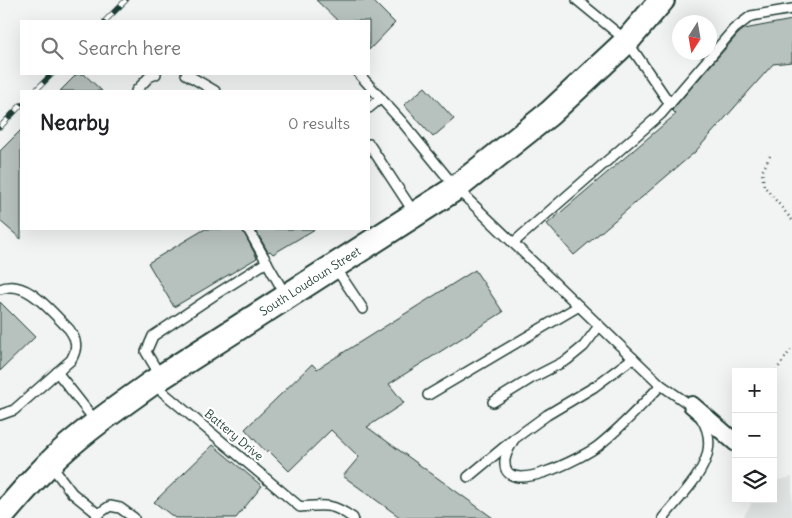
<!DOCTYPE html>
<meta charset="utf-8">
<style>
:root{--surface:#fff;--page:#f2f2f2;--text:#202124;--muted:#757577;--line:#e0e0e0}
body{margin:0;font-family:Delius,sans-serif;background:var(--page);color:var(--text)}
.controls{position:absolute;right:15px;bottom:15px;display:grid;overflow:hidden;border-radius:0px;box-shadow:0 5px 20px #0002}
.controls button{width:45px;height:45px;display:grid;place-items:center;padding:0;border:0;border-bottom:1px solid var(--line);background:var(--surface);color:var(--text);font:25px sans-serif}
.compass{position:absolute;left:672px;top:15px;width:45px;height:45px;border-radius:50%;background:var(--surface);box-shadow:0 5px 20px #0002;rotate:191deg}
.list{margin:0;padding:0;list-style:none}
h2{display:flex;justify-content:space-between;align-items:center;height:65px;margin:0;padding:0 20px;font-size:21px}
h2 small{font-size:16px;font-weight:400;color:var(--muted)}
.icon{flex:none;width:28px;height:28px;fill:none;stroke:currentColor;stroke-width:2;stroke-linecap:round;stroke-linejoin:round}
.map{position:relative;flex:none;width:792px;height:518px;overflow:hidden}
.search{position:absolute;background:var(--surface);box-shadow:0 5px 20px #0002;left:20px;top:20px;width:350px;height:55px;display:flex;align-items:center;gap:12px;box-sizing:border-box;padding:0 18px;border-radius:0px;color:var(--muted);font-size:19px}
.panel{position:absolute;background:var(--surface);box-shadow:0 5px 20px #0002;left:20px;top:90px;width:350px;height:140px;border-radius:0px}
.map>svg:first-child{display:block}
.built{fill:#e0e4e3}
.building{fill:#b7c1bd;stroke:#1f3d34}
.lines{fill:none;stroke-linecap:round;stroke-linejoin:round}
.service-casing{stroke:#1f3d34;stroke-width:12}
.minor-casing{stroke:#1f3d34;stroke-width:20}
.secondary-casing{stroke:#1f3d34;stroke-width:28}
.path{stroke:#1f3d34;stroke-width:2.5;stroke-dasharray:1 4;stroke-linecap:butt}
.service{stroke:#fff;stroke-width:9}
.minor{stroke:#fff;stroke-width:16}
.secondary{stroke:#fff;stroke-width:24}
.rail-casing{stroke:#1f3d34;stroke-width:5.5}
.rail{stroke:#fff;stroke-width:4;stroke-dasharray:11;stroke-linecap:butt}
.labels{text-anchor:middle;stroke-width:4.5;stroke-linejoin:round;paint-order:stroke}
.street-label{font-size:12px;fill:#1f3d34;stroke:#fff}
</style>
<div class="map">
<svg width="792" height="518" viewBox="0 0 792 518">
<rect width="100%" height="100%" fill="#f2f3f3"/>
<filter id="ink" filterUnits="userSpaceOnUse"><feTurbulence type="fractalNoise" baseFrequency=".02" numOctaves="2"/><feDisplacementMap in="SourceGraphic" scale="10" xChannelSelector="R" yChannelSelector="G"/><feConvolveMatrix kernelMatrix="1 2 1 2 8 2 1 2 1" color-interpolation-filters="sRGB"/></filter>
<g filter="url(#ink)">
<!-- built -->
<polygon class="built" points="792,477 792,518 743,518 754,499 773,499 773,481"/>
<!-- building -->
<g class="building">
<polygon points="316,0 372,0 395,23 369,50 369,21 338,21"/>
<polygon points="792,20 792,62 773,64 695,152 574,255 547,224 676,114 672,110 738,34 744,29"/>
<polygon points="77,74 84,74 102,91 60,91"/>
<polygon points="425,87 454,119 433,137 404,105"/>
<polygon points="21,130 21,239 0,221 0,151"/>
<polygon points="205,229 242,229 257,258 174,307 148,263"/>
<polygon points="255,229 315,229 273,254 270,251 268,252"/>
<polygon points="475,270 503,312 389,384 404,403 367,427 493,518 401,518 343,476 359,457 331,430 289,471 268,450 266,452 245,429 312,364 317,369"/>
<polygon points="0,302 35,337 0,371"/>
<polygon points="213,445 262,486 236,518 175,518 154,502"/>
</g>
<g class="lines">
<!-- service casing -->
<g class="service-casing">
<g id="service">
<polyline points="577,0 627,41 670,104"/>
<polyline points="186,74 215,91"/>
<polyline points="359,74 403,123 456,188 661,385 693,407"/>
<polyline points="136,91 149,77 156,74"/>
<polyline points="369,108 381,98"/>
<polyline points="369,144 415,214"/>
<polyline points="248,229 286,296"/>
<polyline points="513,243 661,114 734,29 751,16 792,9"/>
<polyline points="335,267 363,309"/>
<path d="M 0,289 C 27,278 51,312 69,329 C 77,340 78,348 71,360 L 14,410 L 0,415"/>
<polyline points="57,372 97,423"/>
<polyline points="161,377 146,352 153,336 213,296 267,262"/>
<path d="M 152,383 L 300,507 C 325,505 332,503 353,518"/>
<polyline points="428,395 579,306"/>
<polyline points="493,402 532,378 567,360 584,346 599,326"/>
<path d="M 514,439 C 511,445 506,452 505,460 C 501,501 585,456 598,446 C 621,428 641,406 661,385"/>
<polyline points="50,464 72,493 98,514"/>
<polyline points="468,477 514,439 547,415 594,387 633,358"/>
<polyline points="96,518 98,514 110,506 120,508 134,518"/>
<path d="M 663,518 C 685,490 726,456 701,418"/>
</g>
</g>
<!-- minor casing -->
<g class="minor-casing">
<polyline id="minor" points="692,405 736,443"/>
</g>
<!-- secondary casing -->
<g class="secondary-casing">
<g id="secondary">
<path id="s1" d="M 0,518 C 24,490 49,461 78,438 C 102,418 127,401 152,383 L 456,188 L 550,113 L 627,41 L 662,0"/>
</g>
</g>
<!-- path -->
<g class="path">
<polyline points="770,156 762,172 764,186 792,220"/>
<polyline points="773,375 792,348"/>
</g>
<!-- service -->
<use href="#service" class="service"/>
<!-- minor -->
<use href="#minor" class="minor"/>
<!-- secondary -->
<use href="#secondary" class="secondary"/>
<!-- rail casing -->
<g class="rail-casing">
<g id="rail">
<polyline points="105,21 126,0"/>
<polyline points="35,91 52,74"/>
<polyline points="0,127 21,105"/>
</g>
</g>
<!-- rail -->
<use href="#rail" class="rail"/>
</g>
</g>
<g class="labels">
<!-- street labels -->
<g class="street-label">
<text dy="4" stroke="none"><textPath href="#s1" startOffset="392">South Loudoun Street</textPath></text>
<text transform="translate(234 435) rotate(40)" y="4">Battery Drive</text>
</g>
</g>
</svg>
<div class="controls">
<button>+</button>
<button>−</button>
<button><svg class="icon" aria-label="layers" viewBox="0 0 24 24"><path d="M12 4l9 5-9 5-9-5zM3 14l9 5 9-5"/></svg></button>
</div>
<svg class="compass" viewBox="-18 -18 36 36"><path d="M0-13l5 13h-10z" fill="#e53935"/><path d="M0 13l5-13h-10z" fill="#757577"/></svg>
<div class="search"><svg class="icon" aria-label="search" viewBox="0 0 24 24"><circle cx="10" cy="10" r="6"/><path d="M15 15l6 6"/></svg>Search here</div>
<section class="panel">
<h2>Nearby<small>0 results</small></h2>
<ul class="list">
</ul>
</section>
</div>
